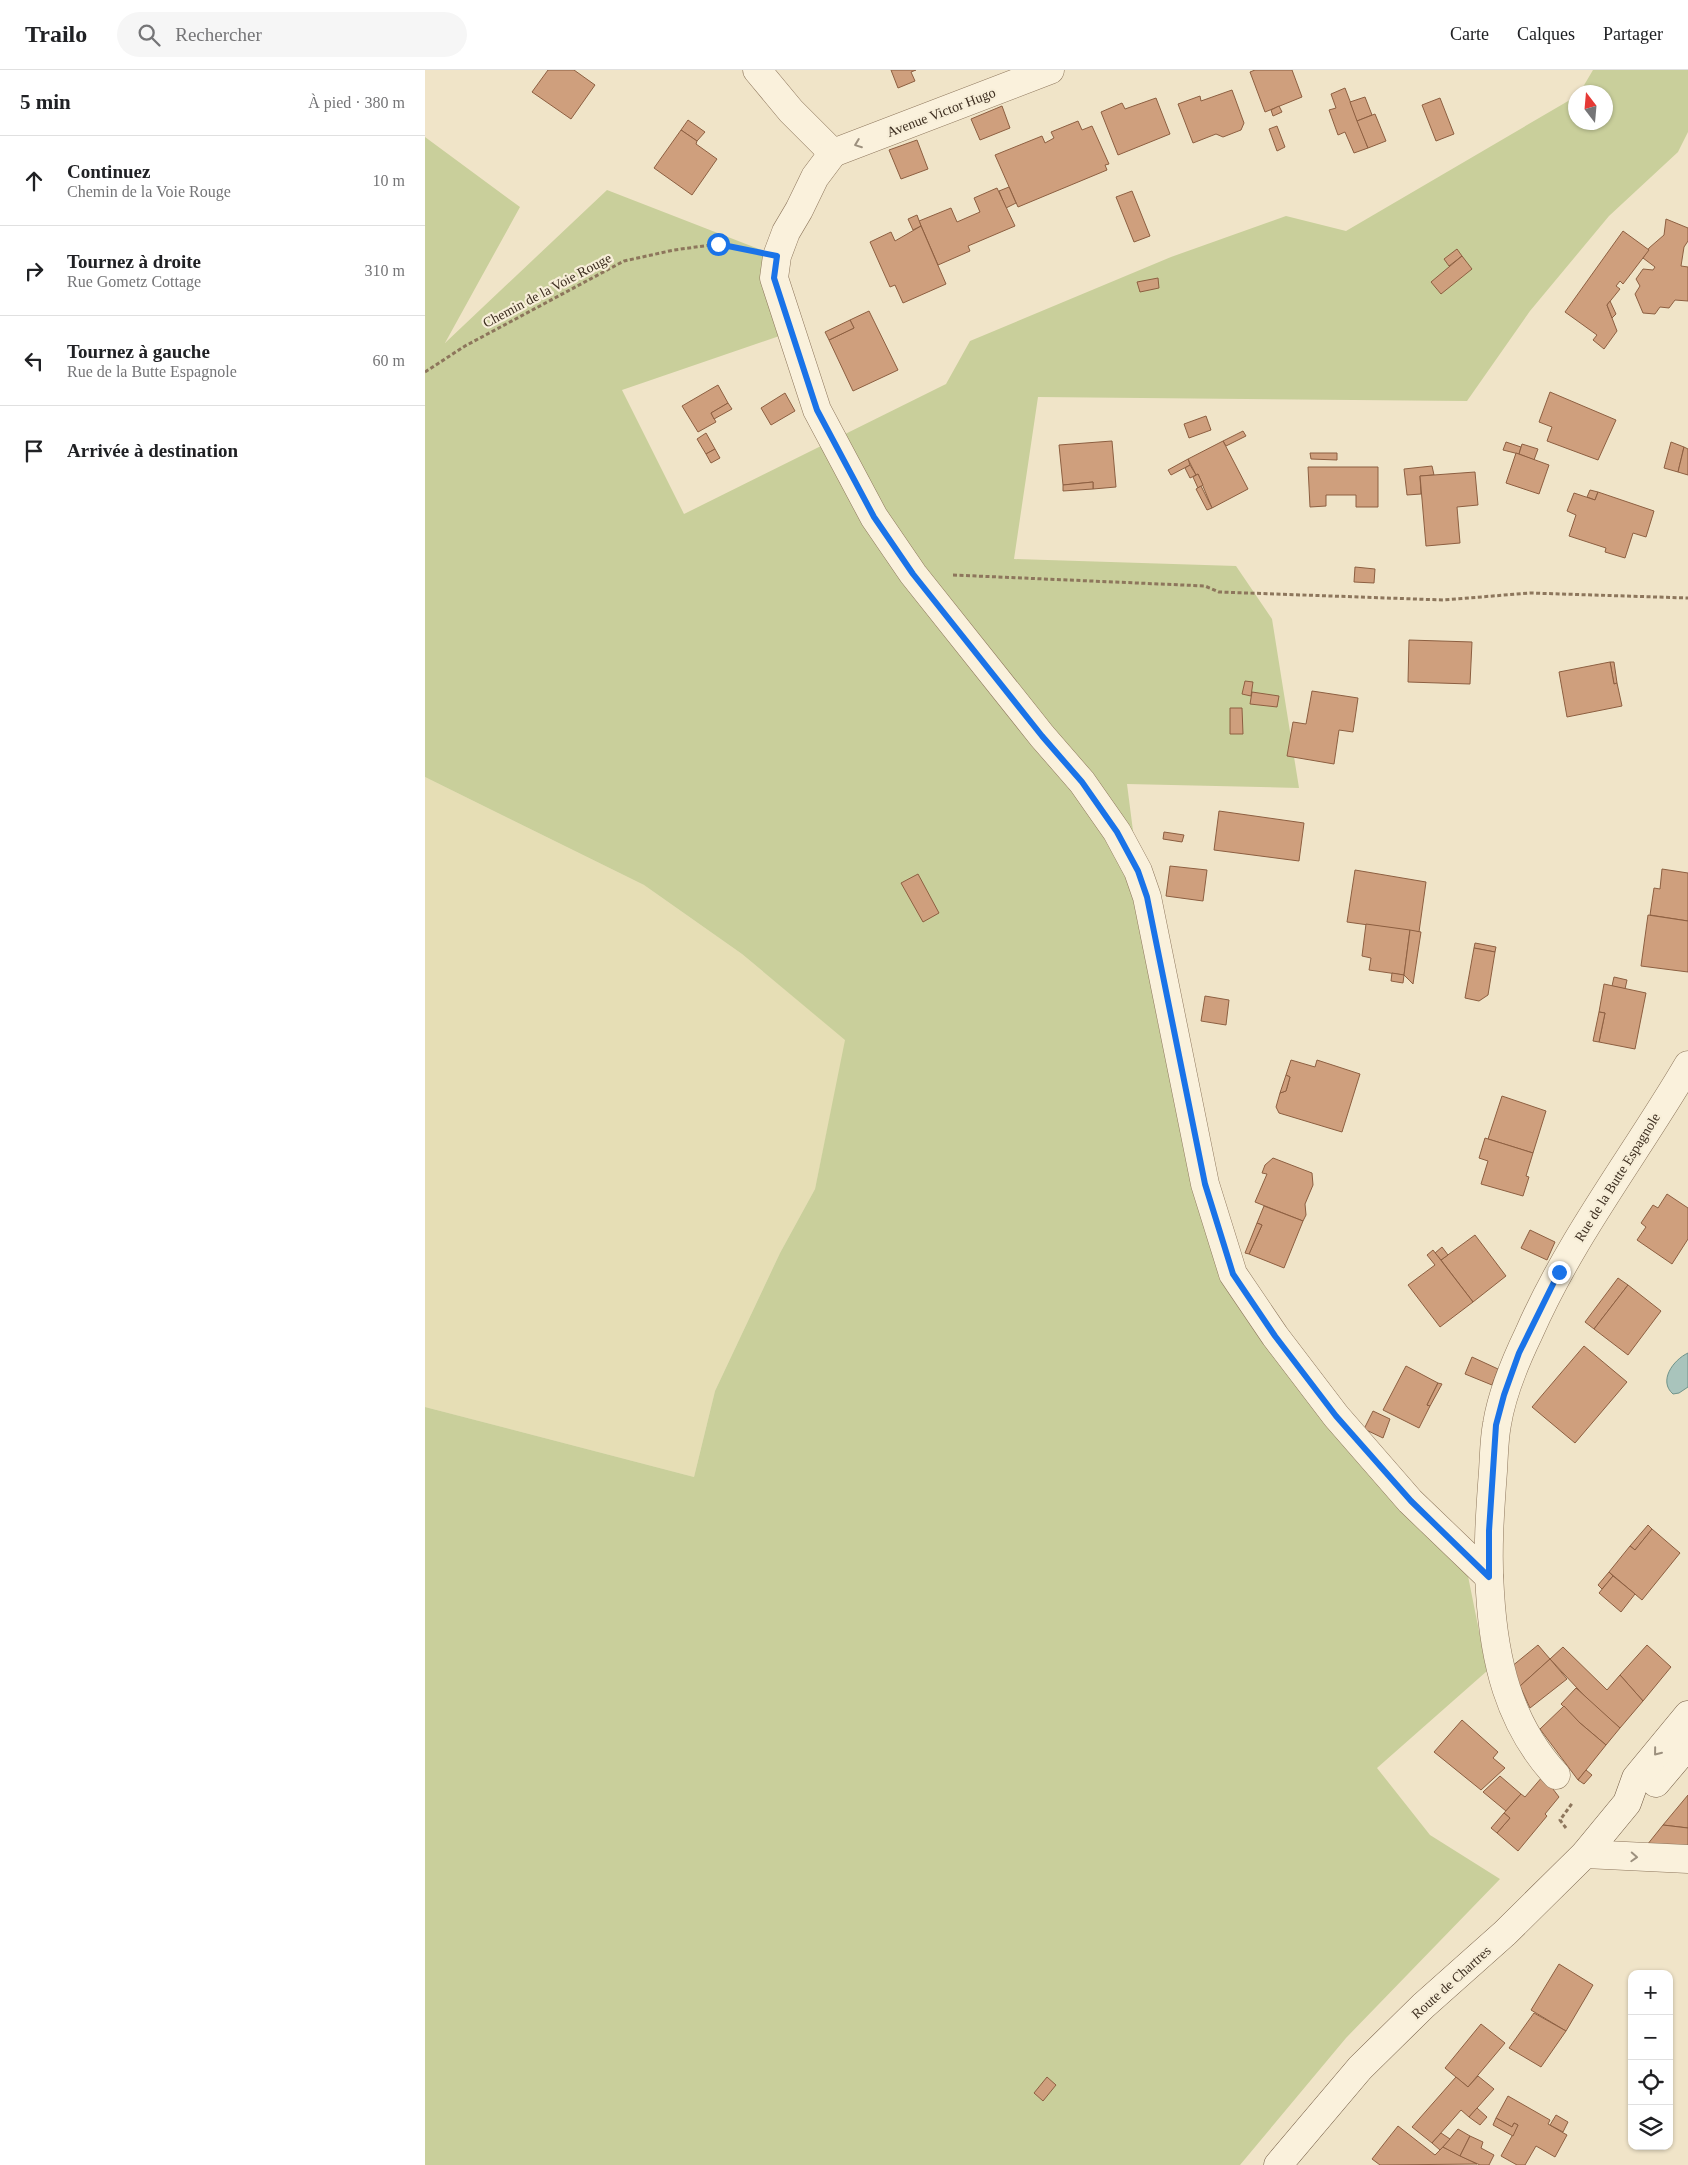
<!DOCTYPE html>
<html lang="fr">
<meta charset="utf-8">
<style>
:root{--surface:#fff;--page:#f6f6f6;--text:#202124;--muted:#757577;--line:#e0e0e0}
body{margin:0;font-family:"Times New Roman",serif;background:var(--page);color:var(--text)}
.controls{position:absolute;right:15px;bottom:15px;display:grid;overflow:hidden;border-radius:10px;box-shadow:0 1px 4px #0004}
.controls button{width:45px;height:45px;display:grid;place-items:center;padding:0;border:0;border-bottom:1px solid var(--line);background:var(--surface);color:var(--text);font:25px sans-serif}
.compass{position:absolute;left:1143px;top:15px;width:45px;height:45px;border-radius:50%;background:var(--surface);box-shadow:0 1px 4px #0004;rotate:344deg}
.stop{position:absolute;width:15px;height:15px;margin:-11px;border:4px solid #1a73e8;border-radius:50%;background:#fff}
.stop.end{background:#1a73e8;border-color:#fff;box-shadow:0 1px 5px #0008}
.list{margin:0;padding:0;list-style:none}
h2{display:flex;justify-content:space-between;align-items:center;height:65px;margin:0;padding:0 20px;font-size:21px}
h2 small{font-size:16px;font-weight:400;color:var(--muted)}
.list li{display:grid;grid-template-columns:32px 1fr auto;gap:15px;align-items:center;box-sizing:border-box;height:90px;padding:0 20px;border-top:1px solid var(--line)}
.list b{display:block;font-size:19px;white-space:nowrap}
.list p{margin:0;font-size:16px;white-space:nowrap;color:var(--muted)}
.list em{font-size:16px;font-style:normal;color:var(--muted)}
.icon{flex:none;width:28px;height:28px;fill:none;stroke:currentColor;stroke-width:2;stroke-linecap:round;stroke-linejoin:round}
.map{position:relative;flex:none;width:1263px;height:2095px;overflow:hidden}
header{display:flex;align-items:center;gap:30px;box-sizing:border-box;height:70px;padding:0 25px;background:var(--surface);border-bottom:1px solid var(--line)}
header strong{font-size:24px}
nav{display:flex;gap:28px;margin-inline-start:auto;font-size:18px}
.search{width:350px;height:45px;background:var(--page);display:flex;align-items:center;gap:12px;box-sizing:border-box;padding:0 18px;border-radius:28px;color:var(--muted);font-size:19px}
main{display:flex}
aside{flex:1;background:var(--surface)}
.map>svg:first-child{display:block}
.farmland{fill:#e6deb5}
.green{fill:#c9cf9b}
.water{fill:#a9c4bc;stroke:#6f938a}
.building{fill:#cf9f7d;stroke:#8d5f41}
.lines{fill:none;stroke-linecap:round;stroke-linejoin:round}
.street-casing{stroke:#8d765c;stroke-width:29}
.secondary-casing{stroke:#6f573f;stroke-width:29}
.path{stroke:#8d765c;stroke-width:3;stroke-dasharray:4 2.5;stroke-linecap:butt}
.street{stroke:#faf1dc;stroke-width:28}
.secondary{stroke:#faf1dc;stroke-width:28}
.oneway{stroke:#9c907e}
.route{stroke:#1a73e8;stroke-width:6}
.labels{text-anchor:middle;stroke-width:4.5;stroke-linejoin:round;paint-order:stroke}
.street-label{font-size:14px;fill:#3d2e20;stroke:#f7eed8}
</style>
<header>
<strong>Trailo</strong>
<div class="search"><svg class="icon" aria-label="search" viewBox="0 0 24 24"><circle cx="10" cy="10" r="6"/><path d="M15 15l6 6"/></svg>Rechercher</div>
<nav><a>Carte</a><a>Calques</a><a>Partager</a></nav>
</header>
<main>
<aside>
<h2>5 min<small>À pied · 380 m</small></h2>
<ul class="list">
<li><svg class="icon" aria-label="ahead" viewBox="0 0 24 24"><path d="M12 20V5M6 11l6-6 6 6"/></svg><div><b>Continuez</b><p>Chemin de la Voie Rouge</p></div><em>10 m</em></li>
<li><svg class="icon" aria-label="right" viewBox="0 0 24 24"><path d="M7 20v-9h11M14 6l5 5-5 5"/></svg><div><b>Tournez à droite</b><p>Rue Gometz Cottage</p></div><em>310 m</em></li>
<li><svg class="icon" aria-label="left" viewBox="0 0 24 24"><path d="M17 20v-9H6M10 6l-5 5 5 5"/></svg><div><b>Tournez à gauche</b><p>Rue de la Butte Espagnole</p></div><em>60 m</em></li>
<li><svg class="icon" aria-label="arrive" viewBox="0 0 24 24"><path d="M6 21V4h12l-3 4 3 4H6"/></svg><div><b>Arrivée à destination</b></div></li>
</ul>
</aside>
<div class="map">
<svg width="1263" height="2095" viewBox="0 0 1263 2095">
<rect width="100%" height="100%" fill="#f0e4c8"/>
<!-- farmland -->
<polygon class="farmland" points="0,707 219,815 317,884 421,970 390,1119 355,1183 290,1321 269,1407 0,1337"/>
<!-- green -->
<polygon class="green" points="1168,0 1263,0 1263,62 1253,82 1184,146 1105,241 1042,331 613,327 589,489 811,496 847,549 874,718 702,714 732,949 762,1084 800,1206 1040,1491 1062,1601 952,1698 1005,1765 1075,1809 921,1968 815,2095 0,2095 0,1337 269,1407 290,1321 355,1183 390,1119 420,970 317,884 219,815 0,707 0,67 95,137 20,273 182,120 352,186 366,262 197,320 259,444 521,314 545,271 746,187 861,146 921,161 1150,27 1150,52 1180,52 1180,22 1155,22"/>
<!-- water -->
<path class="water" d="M 1263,1283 L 1263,1317 L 1254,1323 L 1248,1324 C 1233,1311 1248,1290 1263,1283 Z"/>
<!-- building -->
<g class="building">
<polygon points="123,0 149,0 170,15 146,49 107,22"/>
<polygon points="466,0 491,0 486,2 490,11 473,18"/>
<polygon points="830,0 867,0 877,27 840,42 825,2"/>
<polygon points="920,18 943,78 929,83 920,62 913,65 904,40 911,38 906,24"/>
<polygon points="807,20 819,53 816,60 798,67 791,64 768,73 753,34 775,26 776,31"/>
<polygon points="940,27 947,45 932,51 925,32"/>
<polygon points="731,28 745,64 693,85 676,42 697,33 700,39"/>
<polygon points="1015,28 1029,64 1011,71 997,35"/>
<polygon points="577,36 585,58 555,70 546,49"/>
<polygon points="854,36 857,42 848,46 846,40"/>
<polygon points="950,44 961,71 943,78 932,51"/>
<polygon points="263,50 280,62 272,71 256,60"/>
<polygon points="653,51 657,60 667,56 684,94 680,95 682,100 593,137 570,85 617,66 620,73 629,68 626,62"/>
<polygon points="852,56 860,77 852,81 844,59"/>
<polygon points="256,60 272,71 271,74 292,89 267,125 229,98"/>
<polygon points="492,70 503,99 476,109 464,80"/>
<polygon points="584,117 591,133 581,138 574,121"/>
<polygon points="572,118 590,156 543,176 545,181 513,195 494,151 526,138 532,152 555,142 549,128"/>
<polygon points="707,121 725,166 709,172 691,127"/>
<polygon points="492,145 496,156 488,160 483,149"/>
<polygon points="1241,149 1263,158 1263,171 1259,177 1256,196 1263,197 1263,231 1250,230 1244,238 1235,237 1230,244 1218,243 1210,224 1215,216 1211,209 1218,199 1228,200 1230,197 1218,188 1224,178 1239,165"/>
<polygon points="496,156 521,214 478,233 470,215 465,217 445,172 466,162 470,171"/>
<polygon points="1198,161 1224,180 1198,214 1195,211 1191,216 1195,219 1182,235 1192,261 1179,279 1168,270 1172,265 1140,242"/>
<polygon points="1032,179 1037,186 1024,196 1019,189"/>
<polygon points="1037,186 1047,199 1016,224 1006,212"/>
<polygon points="733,208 734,218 715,222 712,212"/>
<polygon points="1185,231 1191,244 1187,248 1182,235"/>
<polygon points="444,241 473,300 428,321 404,270 429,258 425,250"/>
<polygon points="425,250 429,258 404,270 400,262"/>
<polygon points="293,315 303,333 286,343 291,352 273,362 257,336"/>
<polygon points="1125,322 1191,350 1173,390 1122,371 1127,357 1114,352"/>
<polygon points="360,323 370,341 346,355 336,338"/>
<polygon points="303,333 307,339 289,349 286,343"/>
<polygon points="781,346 786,360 764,368 759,354"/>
<polygon points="818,361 821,366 801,376 798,371"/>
<polygon points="281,363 290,379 281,384 272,369"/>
<polygon points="687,371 691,417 668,419 668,412 638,415 634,375"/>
<polygon points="798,371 823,419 787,438 773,404 771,405 763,389"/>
<polygon points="1081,372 1096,377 1094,384 1078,380"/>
<polygon points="1246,372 1259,377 1253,402 1239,398"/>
<polygon points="1097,374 1113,379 1109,390 1094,384"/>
<polygon points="1259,377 1263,379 1263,405 1253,402"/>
<polygon points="290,379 295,388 286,393 281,384"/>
<polygon points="885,383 912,383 912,390 886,389"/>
<polygon points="1091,383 1124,395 1114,424 1081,413"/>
<polygon points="763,389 765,395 746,405 743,400"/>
<polygon points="765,395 771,405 765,408 760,398"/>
<polygon points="1007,396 1009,405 995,406 996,424 982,425 979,399"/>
<polygon points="883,397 953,397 953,437 931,437 931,425 901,425 901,436 885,437"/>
<polygon points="1050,402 1053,435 1032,437 1035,473 1001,476 995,406"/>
<polygon points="773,404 778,415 773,418 768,407"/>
<polygon points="668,412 668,419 638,421 638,415"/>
<polygon points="776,416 787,438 782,440 771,419"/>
<polygon points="1165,420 1173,422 1170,430 1162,427"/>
<polygon points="1173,422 1229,441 1221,467 1208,463 1200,488 1180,482 1181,478 1144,466 1151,445 1142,441 1149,423 1170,430"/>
<polygon points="930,497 950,499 949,513 929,512"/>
<polygon points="984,570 1047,572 1045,614 983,612"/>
<polygon points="1185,592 1189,592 1192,613 1189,614"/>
<polygon points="1185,592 1189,614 1192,613 1197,636 1142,647 1134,602"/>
<polygon points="820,611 828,612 826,626 817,624"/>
<polygon points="887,621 933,628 928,662 914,660 909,694 862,686 868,652 881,654"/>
<polygon points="827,622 854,626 852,637 825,634"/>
<polygon points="805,638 817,638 818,664 805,664"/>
<polygon points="794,741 879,753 874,791 789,780"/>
<polygon points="739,762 759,765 757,772 738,769"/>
<polygon points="745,796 782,800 778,831 741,826"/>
<polygon points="1237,799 1263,803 1263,851 1225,845 1229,818 1235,819"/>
<polygon points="930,800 1001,812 994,862 922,852"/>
<polygon points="493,804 514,843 498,852 476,813"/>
<polygon points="1223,845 1263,851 1263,902 1216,896"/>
<polygon points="941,854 985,860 979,905 944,900 946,888 937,886"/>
<polygon points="985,860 996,862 988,914 979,905"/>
<polygon points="1050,873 1071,877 1070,882 1049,878"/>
<polygon points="1049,878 1070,882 1063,925 1054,931 1040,928"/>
<polygon points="967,903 979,905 978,913 966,911"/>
<polygon points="1189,907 1202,910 1200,919 1187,916"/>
<polygon points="1179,914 1221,923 1210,979 1174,972 1180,943 1174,942"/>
<polygon points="780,926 804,930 801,955 776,951"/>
<polygon points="1174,942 1180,943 1174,972 1168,971"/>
<polygon points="866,990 890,997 892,990 935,1004 917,1062 854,1043 851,1037 855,1023 861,1021 865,1007 861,1005"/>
<polygon points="861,1005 865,1007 861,1021 855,1023"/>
<polygon points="1077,1026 1121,1041 1108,1083 1063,1069"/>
<polygon points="1060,1068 1108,1083 1101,1106 1104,1107 1098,1126 1056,1114 1063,1091 1054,1088"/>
<polygon points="848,1088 887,1103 888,1115 880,1134 881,1145 878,1151 830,1132 842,1104 837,1103 840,1095"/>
<polygon points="1242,1124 1263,1138 1263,1169 1247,1194 1212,1170 1221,1157 1216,1153 1228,1135 1233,1138"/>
<polygon points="839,1136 878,1151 859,1198 824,1184 837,1155 832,1153"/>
<polygon points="832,1153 837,1155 824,1184 820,1183"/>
<polygon points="1105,1160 1130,1172 1122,1190 1096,1178"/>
<polygon points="1050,1165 1081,1206 1048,1232 1016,1190"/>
<polygon points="1017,1177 1023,1185 1016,1190 1010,1183"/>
<polygon points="1008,1180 1048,1232 1015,1257 983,1215 1010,1195 1002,1185"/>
<polygon points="1193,1208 1203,1215 1169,1259 1160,1252"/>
<polygon points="1203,1215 1236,1241 1203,1285 1169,1259"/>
<polygon points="1159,1276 1202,1312 1150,1373 1107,1337"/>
<polygon points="1047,1287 1073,1299 1067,1315 1040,1304"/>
<polygon points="981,1296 1013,1313 1002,1335 1005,1336 994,1358 958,1340"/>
<polygon points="1013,1313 1017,1314 1005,1336 1002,1335"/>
<polygon points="948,1341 965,1349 958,1368 939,1359"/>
<polygon points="1223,1455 1227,1459 1210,1480 1205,1476"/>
<polygon points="1227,1459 1255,1483 1217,1530 1184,1502 1205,1476 1210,1480"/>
<polygon points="1184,1502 1188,1506 1177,1519 1173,1515"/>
<polygon points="1188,1506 1210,1524 1196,1542 1174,1523"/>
<polygon points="1113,1575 1125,1589 1095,1616 1086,1597"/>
<polygon points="1222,1575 1246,1597 1218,1631 1195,1605"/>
<polygon points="1138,1577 1182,1620 1195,1605 1218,1631 1195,1658 1167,1634 1125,1589"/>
<polygon points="1125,1589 1142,1609 1105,1638 1095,1616"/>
<polygon points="1151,1618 1195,1658 1181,1675 1155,1653 1136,1634"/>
<polygon points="1139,1636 1155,1653 1181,1675 1153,1710 1115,1659"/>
<polygon points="1037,1650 1073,1682 1068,1688 1080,1698 1056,1720 1009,1682"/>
<polygon points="1161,1700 1167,1705 1159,1714 1153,1710"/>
<polygon points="1075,1706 1096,1724 1081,1741 1058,1722"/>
<polygon points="1118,1706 1134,1727 1120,1744 1122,1746 1093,1781 1072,1763 1085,1748 1079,1743 1096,1724 1100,1727"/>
<polygon points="1263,1725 1263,1758 1238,1755"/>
<polygon points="1079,1743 1085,1748 1072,1763 1066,1758"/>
<polygon points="1238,1755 1263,1758 1263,1785 1218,1780"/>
<polygon points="1134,1894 1168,1915 1141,1961 1106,1940"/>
<polygon points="1109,1943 1141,1961 1116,1997 1084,1978"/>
<polygon points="1056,1954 1080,1973 1043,2017 1020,1998"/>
<polygon points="1053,2006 1069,2019 1044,2047 1036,2040 1007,2073 987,2057 1031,2007 1043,2017"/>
<polygon points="622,2007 631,2015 618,2031 609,2023"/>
<polygon points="1083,2026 1125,2050 1123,2054 1142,2065 1130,2087 1111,2076 1100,2095 1092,2095 1076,2086 1093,2055 1089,2053 1087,2057 1071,2048"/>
<polygon points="1052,2038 1062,2047 1055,2055 1044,2047"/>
<polygon points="1131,2045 1143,2052 1138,2062 1125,2055"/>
<polygon points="1071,2048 1087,2057 1089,2053 1093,2055 1088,2066 1068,2055"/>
<polygon points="973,2056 1010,2085 1018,2077 1052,2094 955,2095 947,2089"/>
<polygon points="1033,2059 1045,2066 1035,2086 1018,2077"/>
<polygon points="1016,2063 1025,2069 1015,2080 1007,2073"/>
<polygon points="1045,2066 1058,2072 1056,2078 1069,2085 1064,2095 1055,2095 1035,2086"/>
</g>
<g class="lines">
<!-- street casing -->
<g class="street-casing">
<g id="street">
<polyline points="332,0 366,41 408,83"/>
<polyline points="408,83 390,107 374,140 361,162 352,186 349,208 392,340 449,447 488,504 617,666 657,712 692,762 713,801 722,827 780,1114 808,1204 850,1266 911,1346 985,1431 1064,1507"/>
<polyline points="408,83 625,0"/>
<path d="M 1131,1705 C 1083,1653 1069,1589 1065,1522 C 1062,1482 1065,1441 1068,1401 C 1069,1386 1069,1370 1072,1354 C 1077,1323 1090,1292 1104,1263 C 1146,1167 1210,1085 1263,995"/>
<polyline points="1160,1784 1263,1789"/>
</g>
</g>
<!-- secondary casing -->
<g class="secondary-casing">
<g id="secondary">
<polyline points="1231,1713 1263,1675"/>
<polyline points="853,2095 935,1998 998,1936 1080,1863 1160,1784 1202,1733 1211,1708 1263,1645"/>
</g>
</g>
<!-- path -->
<g class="path">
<polyline points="0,302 40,276 199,191 249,180 293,174 322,180"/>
<polyline points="528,505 758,515 780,516 794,522 1018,530 1105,523 1263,528"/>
<polyline points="1141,1758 1135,1750 1148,1732"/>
</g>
<!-- street -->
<use href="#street" class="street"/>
<!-- secondary -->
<use href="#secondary" class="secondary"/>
</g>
<!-- one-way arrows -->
<defs><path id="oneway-chevron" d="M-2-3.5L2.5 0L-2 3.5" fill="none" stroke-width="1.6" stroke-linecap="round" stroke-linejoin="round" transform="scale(1.25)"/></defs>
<g class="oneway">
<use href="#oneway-chevron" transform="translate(433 74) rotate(159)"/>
<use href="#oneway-chevron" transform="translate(1232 1682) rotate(129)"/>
<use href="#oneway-chevron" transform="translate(1209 1787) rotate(3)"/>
</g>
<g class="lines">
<!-- route -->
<polyline class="route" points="293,174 352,186 349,208 392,340 449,447 488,504 617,666 657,712 692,762 713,801 722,827 780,1114 808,1204 850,1266 911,1346 986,1431 1064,1507 1064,1461 1071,1355 1079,1325 1094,1283 1134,1202"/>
</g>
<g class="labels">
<!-- street labels -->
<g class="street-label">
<text transform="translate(516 42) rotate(-21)" y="5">Avenue Victor Hugo</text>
<text transform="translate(122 220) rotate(-28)" y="5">Chemin de la Voie Rouge</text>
<text transform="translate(1192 1107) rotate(-58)" y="5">Rue de la Butte Espagnole</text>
<text transform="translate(1026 1912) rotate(-42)" y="5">Route de Chartres</text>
</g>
</g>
</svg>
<div class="controls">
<button>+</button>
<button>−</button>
<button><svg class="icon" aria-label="locate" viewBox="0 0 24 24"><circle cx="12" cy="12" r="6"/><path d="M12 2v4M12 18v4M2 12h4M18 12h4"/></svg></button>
<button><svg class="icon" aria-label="layers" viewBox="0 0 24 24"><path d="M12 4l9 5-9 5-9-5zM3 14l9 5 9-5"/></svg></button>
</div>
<svg class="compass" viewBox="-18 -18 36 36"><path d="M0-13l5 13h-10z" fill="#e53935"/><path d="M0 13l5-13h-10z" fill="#757577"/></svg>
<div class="stop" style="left:293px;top:174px"></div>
<div class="stop end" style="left:1134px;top:1202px"></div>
</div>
</main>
